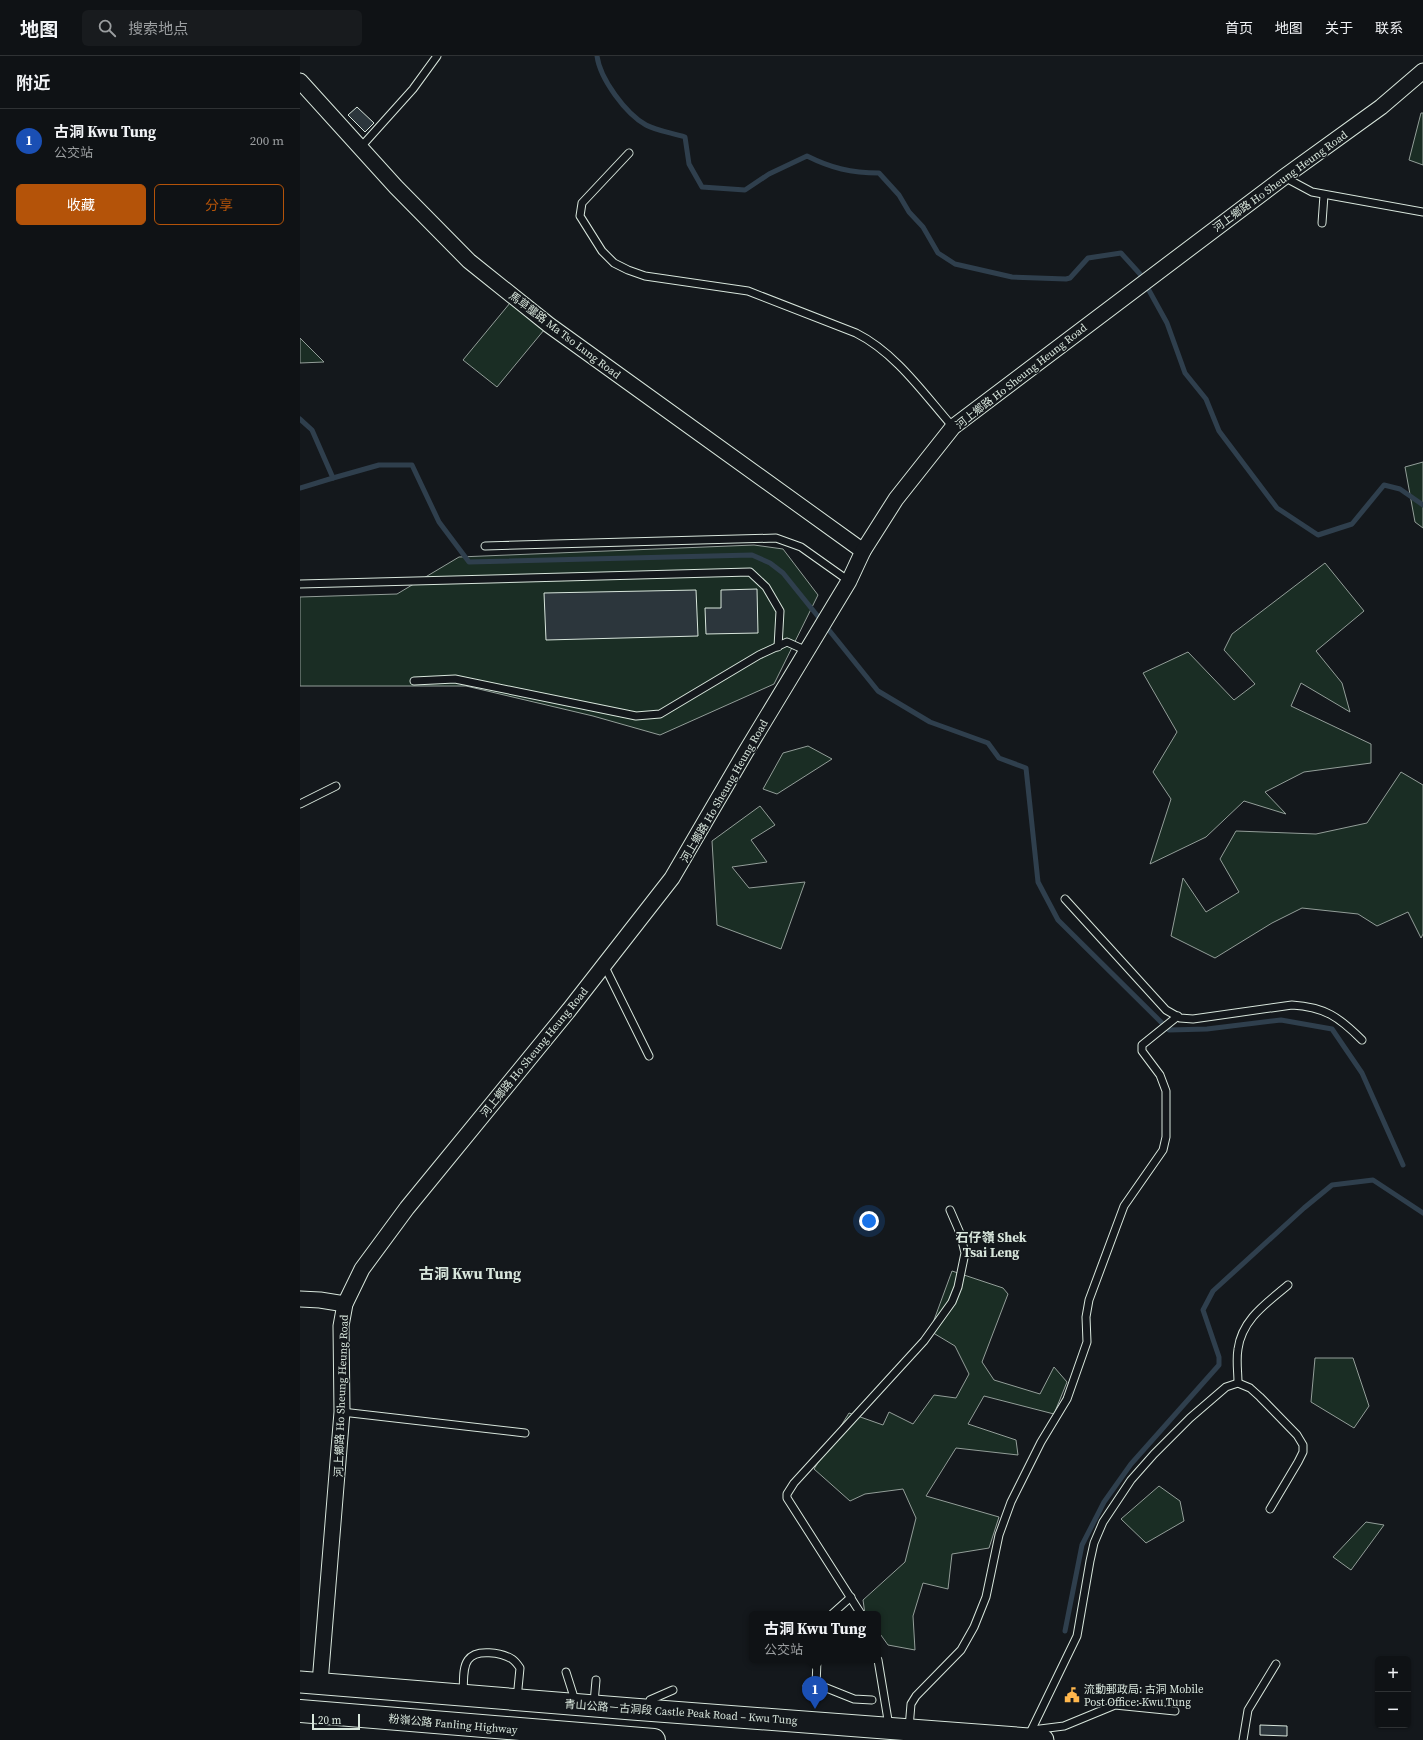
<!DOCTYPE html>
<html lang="zh">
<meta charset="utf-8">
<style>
:root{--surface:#0f1215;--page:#181b1e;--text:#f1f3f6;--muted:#9b9ea0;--line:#2f3234;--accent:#b45309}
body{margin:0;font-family:"Source Serif 4","Noto Sans SC",serif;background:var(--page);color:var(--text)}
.controls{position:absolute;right:12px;bottom:12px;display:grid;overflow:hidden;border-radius:6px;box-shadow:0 1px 3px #0004}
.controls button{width:36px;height:36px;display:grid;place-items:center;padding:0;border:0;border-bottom:1px solid var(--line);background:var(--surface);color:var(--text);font:20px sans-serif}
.scale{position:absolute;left:12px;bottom:10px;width:48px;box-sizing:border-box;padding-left:4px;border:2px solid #d8e6dc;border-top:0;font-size:11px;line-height:14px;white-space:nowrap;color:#d8e6dc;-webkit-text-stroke:3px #14181c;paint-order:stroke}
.you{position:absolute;left:569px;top:1165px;width:14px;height:14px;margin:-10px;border:3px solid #fff;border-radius:50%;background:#1a73e8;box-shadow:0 0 0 6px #1a73e833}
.badge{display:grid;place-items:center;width:26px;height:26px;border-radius:50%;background:var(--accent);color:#fff;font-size:13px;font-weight:700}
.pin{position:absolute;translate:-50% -33px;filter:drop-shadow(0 1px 2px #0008)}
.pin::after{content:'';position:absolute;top:21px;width:14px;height:12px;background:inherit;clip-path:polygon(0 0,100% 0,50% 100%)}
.popup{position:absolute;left:449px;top:1555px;width:132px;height:52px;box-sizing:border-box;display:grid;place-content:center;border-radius:6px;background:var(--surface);filter:drop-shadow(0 1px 3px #0005);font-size:13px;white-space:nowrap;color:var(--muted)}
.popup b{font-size:15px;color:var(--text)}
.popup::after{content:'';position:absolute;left:50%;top:100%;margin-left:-8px;border:8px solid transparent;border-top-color:var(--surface)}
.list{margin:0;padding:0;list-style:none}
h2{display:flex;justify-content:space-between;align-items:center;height:52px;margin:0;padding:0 16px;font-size:17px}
h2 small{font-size:13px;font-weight:400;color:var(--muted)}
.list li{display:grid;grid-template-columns:26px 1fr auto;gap:12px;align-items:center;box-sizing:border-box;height:64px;padding:0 16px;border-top:1px solid var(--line)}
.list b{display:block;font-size:15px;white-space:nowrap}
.list p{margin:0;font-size:13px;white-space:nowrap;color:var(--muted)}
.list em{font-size:13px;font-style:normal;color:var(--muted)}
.actions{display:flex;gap:8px;padding:12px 16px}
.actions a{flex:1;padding:9px 0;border:1px solid var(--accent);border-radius:6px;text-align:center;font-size:14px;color:var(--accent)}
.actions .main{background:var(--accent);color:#fff}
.icon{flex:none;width:22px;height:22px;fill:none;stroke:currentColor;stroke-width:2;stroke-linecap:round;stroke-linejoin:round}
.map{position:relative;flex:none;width:1123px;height:1684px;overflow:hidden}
header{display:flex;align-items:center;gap:24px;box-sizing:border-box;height:56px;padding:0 20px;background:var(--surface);border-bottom:1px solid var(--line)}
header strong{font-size:19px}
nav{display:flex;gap:22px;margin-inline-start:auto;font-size:14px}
.search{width:280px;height:36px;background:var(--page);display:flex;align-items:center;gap:10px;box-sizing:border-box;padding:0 14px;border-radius:6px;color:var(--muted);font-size:15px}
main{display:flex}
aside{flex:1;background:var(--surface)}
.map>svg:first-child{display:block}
.green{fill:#1a2d24;stroke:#939e99}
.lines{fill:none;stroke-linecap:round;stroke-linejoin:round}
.stream{stroke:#2f3f4d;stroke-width:5}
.building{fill:#2c363c;stroke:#d8e6dc}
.service-casing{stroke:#d8e6dc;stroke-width:9}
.minor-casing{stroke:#d8e6dc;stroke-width:17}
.secondary-casing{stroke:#d8e6dc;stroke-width:23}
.motorway-casing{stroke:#d8e6dc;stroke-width:24}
.service{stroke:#14181c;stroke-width:7}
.minor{stroke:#14181c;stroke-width:15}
.secondary{stroke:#14181c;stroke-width:21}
.motorway{stroke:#14181c;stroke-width:22}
.labels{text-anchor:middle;stroke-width:3;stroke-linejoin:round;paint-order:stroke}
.street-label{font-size:11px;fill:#d8e6dc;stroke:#14181c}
.poi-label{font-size:11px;fill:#d8e6dc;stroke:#14181c;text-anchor:start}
.quarter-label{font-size:13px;font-weight:bold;fill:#d8e6dc;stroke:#14181c}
.district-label{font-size:15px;font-weight:bold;fill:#d8e6dc;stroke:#14181c}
</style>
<header>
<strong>地图</strong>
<div class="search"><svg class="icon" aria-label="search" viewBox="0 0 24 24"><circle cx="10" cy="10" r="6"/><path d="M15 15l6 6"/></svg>搜索地点</div>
<nav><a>首页</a><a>地图</a><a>关于</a><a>联系</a></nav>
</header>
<main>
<aside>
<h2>附近<small></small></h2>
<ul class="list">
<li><span class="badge" style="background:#1a4fb4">1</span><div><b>古洞 Kwu Tung</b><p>公交站</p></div><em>200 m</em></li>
</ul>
<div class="actions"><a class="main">收藏</a><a>分享</a></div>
</aside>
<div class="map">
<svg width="1123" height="1684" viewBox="0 0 1123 1684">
<rect width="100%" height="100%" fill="#14181c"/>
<!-- green -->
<g class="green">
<polygon points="1121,57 1123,57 1123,109 1109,104"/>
<polygon points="210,247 244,274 197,331 163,304"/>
<polygon points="0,282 24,306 0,307"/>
<polygon points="1123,406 1123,472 1115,466 1105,411"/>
<polygon points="454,489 483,493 518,539 474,628 360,679 293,660 166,630 0,630 0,541 97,538 159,501"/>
<polygon points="1025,507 1064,555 1016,595 1042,627 1050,656 1001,627 991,650 1071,688 1071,707 1004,716 965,736 986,758 944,745 906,781 850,808 871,743 853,716 877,676 843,617 888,596 934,644 955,628 924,594 932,578"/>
<polygon points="508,690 532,703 477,738 463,733 483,697"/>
<polygon points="1101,716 1123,729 1123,878 1121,882 1108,856 1077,870 1058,858 1002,852 972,867 915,902 871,880 883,822 906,856 939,836 920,803 936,775 1016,778 1067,767"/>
<polygon points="460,750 475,769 451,784 467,806 432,811 449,832 505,826 481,893 417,869 412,785"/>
<polygon points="652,1215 703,1232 708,1238 682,1306 694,1324 740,1338 754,1311 767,1326 754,1358 684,1340 668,1368 716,1384 718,1399 656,1392 626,1440 699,1461 689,1492 652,1498 648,1533 623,1527 613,1560 615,1594 588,1589 578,1575 578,1558 565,1558 563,1544 605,1506 616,1462 603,1433 565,1438 550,1445 514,1413 549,1357 583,1369 589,1356 613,1368 634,1339 656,1342 669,1318 655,1290 630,1275"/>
<polygon points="1015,1302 1053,1302 1069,1350 1054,1372 1011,1346"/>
<polygon points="859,1430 880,1445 884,1465 846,1487 821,1463"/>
<polygon points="1066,1466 1084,1469 1051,1514 1033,1501"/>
</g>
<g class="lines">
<!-- stream -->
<g class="stream">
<path d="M 297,0 C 300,23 326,58 346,69 C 357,75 373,77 385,81 L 389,108 L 402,131 L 445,134 L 469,118 L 507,100 C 531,112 551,117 579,117 L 599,139 L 609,156 L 623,171 L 638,197 L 655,208 L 712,221 L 766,223 L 770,222 L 788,202 L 821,197 L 840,218 L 867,267 L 885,317 L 906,343 L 919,375 L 977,452 L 1018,479 L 1052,468 L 1084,429 L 1100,433 L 1123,449"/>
<polyline points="0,363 12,374 33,422 79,409 112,409 139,466 169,506 452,499 470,507 483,517 578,635 630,666 688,687 699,702 726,712 738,826 758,864 869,974 907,973 981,964 1032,973 1062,1017 1103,1109"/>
<polyline points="0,432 33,422"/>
<polyline points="765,1575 782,1489 804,1446 831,1408 919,1309 919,1301 903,1254 913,1235 1004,1152 1032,1129 1073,1124 1123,1157"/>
</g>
</g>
<!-- building -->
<g class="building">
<polygon points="57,51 74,67 65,76 48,59"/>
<polygon points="457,533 458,577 406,578 405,552 421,552 421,534"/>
<polygon points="396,534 398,580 246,584 244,537"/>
<polygon points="960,1669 987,1670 987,1680 960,1679"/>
</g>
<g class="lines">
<!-- service casing -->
<g class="service-casing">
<g id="service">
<polyline points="60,92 113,33 137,0"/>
<path d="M 329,97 L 282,147 L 280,160 L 302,195 L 314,207 L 328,214 L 345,220 L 448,235 L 556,277 C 596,297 624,338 653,371"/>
<polyline points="984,121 1012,136 1123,156"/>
<polyline points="1022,167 1024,139"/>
<polyline points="185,490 476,482 501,491 549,525"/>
<polyline points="0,528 450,516 466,531 480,555 478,591"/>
<polyline points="114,625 155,623 336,660 360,658 459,599 487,586 507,595"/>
<polyline points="0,748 36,730"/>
<path d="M 765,843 L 866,954 L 880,962 L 893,963 L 992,949 C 1025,951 1039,961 1062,984"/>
<polyline points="304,909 349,1000"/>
<path d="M 938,1327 C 938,1316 936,1304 938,1293 C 942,1263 967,1247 988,1229"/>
<polyline points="42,1356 225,1377"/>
<polyline points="532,1558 551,1541"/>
<polyline points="561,1558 487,1442 487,1438 494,1427 624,1285 652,1246 658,1231 665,1197 660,1177 650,1154"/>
<polyline points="578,1604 589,1670"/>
<polyline points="266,1616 273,1638 272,1647"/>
<polyline points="507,1630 524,1631 554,1643 572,1644"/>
<polyline points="516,1630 517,1604"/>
<path d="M 163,1637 C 164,1627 162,1612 168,1604 C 176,1592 202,1597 212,1603 C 215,1605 218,1609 220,1612 L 217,1643"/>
<polyline points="294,1647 296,1624"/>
<polyline points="349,1653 350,1644 373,1634"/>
<polyline points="609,1672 611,1648 616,1640 661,1594 674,1571 686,1541 699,1479 711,1446 741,1386 767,1343 787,1286 786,1261 789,1244 824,1150 863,1094 866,1081 866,1035 860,1019 842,995 842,989 878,960"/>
<polyline points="732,1674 764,1670 815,1649 875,1655"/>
<polyline points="728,1681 777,1580 790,1505 794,1487 803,1466 831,1424 854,1398 890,1362 926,1331 938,1327 950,1332 960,1341 997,1379 1003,1389 1003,1396 998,1406 970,1453"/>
<polyline points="943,1684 948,1654 976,1608"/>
</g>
</g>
<!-- minor casing -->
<g class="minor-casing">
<g id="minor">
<polyline points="0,25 96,131 169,205 249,269 563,495"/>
<polyline points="0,1243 20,1244 45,1248"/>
<polyline points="20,1627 42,1356 41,1270 45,1248 62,1213 107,1152 269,954 372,822 445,697 549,525 563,495 596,443 653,371 984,121 1081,51 1123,15"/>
</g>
</g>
<!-- secondary casing -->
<g class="secondary-casing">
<polyline id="secondary" points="0,1626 332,1653 743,1684"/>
</g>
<!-- motorway casing -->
<g class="motorway-casing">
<polyline id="motorway" points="0,1655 354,1684"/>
</g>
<!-- service -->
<use href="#service" class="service"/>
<!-- minor -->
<use href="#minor" class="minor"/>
<!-- secondary -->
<use href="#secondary" class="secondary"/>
<!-- motorway -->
<use href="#motorway" class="motorway"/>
</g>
<!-- icons -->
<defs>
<g id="civic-bare" transform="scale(1.2)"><path d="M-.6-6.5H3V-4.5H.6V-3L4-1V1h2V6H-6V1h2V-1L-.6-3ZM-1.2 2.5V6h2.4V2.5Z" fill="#ffb74d" stroke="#14181c" stroke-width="2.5" paint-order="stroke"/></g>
</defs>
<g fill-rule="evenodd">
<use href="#civic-bare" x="772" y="1639"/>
</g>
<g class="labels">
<!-- street labels -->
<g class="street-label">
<text transform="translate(980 125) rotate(-36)" y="4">河上鄉路 Ho Sheung Heung Road</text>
<text transform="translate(265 279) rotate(37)" y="4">馬草壟路 Ma Tso Lung Road</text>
<text transform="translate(721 320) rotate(-38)" y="4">河上鄉路 Ho Sheung Heung Road</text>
<text transform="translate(424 735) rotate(-60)" y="4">河上鄉路 Ho Sheung Heung Road</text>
<text transform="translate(234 996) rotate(-51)" y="4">河上鄉路 Ho Sheung Heung Road</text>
<text transform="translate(41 1340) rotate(-88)" y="4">河上鄉路 Ho Sheung Heung Road</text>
<text transform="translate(381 1656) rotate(4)" y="4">青山公路－古洞段 Castle Peak Road – Kwu Tung</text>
<text transform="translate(153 1668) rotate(5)" y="4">粉嶺公路 Fanling Highway</text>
</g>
<!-- poi labels -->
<g class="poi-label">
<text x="784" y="1637">流動郵政局: 古洞 Mobile<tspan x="784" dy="13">Post Office: Kwu Tung</tspan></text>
</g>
<!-- quarter labels -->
<g class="quarter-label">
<text x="691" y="1186">石仔嶺 Shek<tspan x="691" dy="15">Tsai Leng</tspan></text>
</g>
<!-- district labels -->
<g class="district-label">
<text x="170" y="1223">古洞 Kwu Tung</text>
</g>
</g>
</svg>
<div class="controls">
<button>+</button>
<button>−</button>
</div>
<div class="scale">20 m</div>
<div class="you"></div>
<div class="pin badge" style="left:515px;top:1653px;background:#1a4fb4">1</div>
<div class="popup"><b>古洞 Kwu Tung</b>公交站</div>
</div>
</main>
